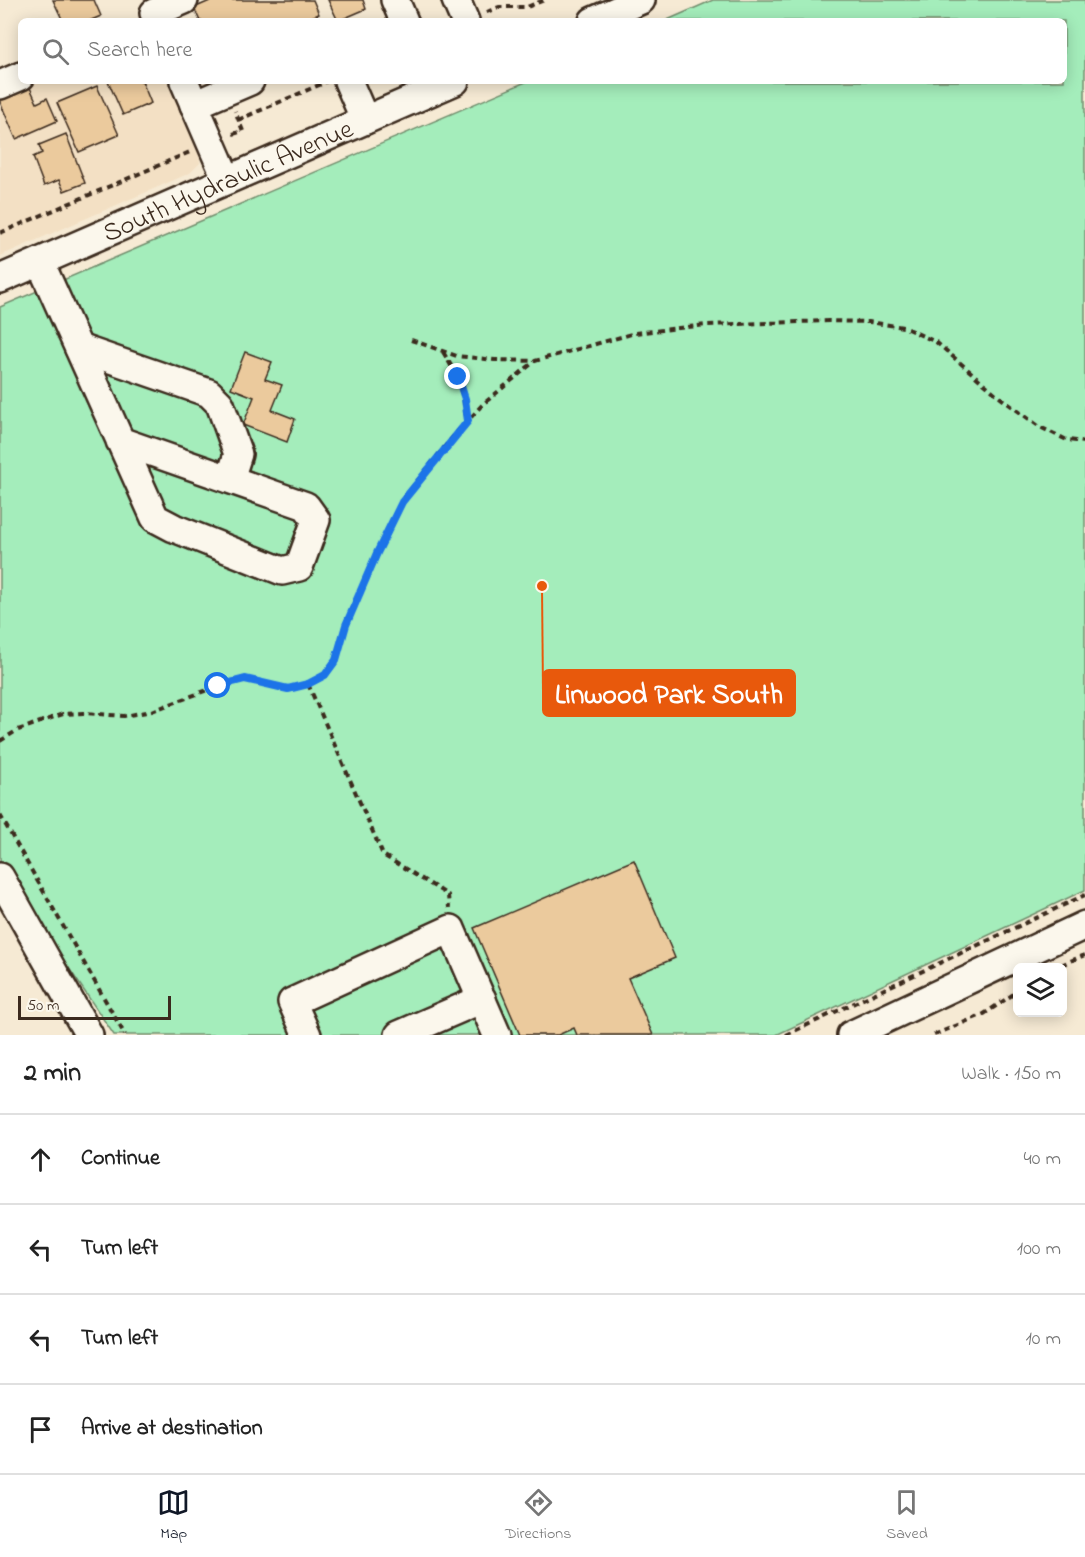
<!DOCTYPE html>
<meta charset="utf-8">
<style>
:root{--surface:#fff;--page:#f6f6f6;--text:#222;--muted:#767676;--line:#e0e0e0;--accent:#111827}
body{margin:0;font-family:"Indie Flower",sans-serif;background:var(--page);color:var(--text)}
.controls{position:absolute;right:18px;bottom:18px;display:grid;overflow:hidden;border-radius:9px;box-shadow:0 3px 15px #0003}
.controls button{width:54px;height:54px;display:grid;place-items:center;padding:0;border:0;border-bottom:2px solid var(--line);background:var(--surface);color:var(--text);font:30px sans-serif}
.scale{position:absolute;left:18px;bottom:15px;width:153px;box-sizing:border-box;padding-left:6px;border:3px solid #3b2a1e;border-top:0;font-size:16px;line-height:21px;white-space:nowrap;color:#3b2a1e;-webkit-text-stroke:4px #fbf7ec;paint-order:stroke}
.stop{position:absolute;width:18px;height:18px;margin:-14px;border:4px solid #1a73e8;border-radius:50%;background:#fff}
.stop.end{background:#1a73e8;border-color:#fff;box-shadow:0 2px 6px #0008}
.list{margin:0;padding:0;list-style:none}
h2{display:flex;justify-content:space-between;align-items:center;height:78px;margin:0;padding:0 24px;font-size:26px}
h2 small{font-size:20px;font-weight:400;color:var(--muted)}
.list li{display:grid;grid-template-columns:39px 1fr auto;gap:18px;align-items:center;box-sizing:border-box;height:90px;padding:0 24px;border-top:2px solid var(--line)}
.list b{display:block;font-size:22px;white-space:nowrap}
.list em{font-size:20px;font-style:normal;color:var(--muted)}
.icon{flex:none;width:33px;height:33px;fill:none;stroke:currentColor;stroke-width:2;stroke-linecap:round;stroke-linejoin:round}
.map{position:relative;flex:none;width:1085px;height:1035px;overflow:hidden}
.search{position:absolute;background:var(--surface);box-shadow:0 3px 15px #0003;left:18px;right:18px;top:18px;height:66px;display:flex;align-items:center;gap:15px;box-sizing:border-box;padding:0 21px;border-radius:9px;color:var(--muted);font-size:22px}
.sheet{height:438px;background:var(--surface)}
nav{display:flex;justify-content:space-around;align-items:center;box-sizing:border-box;height:84px;border-top:2px solid var(--line);background:var(--surface);font-size:16px;color:var(--muted)}
nav a{display:grid;justify-items:center;gap:3px}
nav .on{color:var(--accent)}
.map>svg:first-child{display:block}
.built{fill:#f3e0c4}
.green{fill:#a4edbb;stroke:#708c6c;stroke-width:1.5}
.building{fill:#ebca9d;stroke:#3b2a1e;stroke-width:1.5}
.lines{fill:none;stroke-linecap:round;stroke-linejoin:round}
.minor-casing{stroke:#3b2a1e;stroke-width:32}
.path{stroke:#3b2a1e;stroke-width:4;stroke-dasharray:6 4.5;stroke-linecap:butt}
.minor{stroke:#fbf7ec;stroke-width:27}
.route{stroke:#1a73e8;stroke-width:8}
.labels{text-anchor:middle;stroke-width:6;stroke-linejoin:round;paint-order:stroke}
.street-label{font-size:27px;fill:#3b2a1e;stroke:#fbf7ec}
.leader{fill:none;stroke:#e8590c;stroke-width:2}
.callout-dot{fill:#e8590c;stroke:#fbf7ec;stroke-width:2}
.callout{fill:#e8590c;stroke:#e8590c;stroke-width:2}
.callout-label{font-size:28px;text-anchor:middle;font-weight:bold;fill:#fff}
</style>
<div class="map">
<svg width="1085" height="1035" viewBox="0 0 1085 1035">
<rect width="100%" height="100%" fill="#f6ead4"/>
<filter id="ink" filterUnits="userSpaceOnUse"><feTurbulence type="fractalNoise" baseFrequency=".0167" numOctaves="2"/><feDisplacementMap in="SourceGraphic" scale="12" xChannelSelector="R" yChannelSelector="G"/><feConvolveMatrix kernelMatrix="1 2 1 2 8 2 1 2 1" color-interpolation-filters="sRGB"/></filter>
<g filter="url(#ink)">
<!-- built -->
<polygon class="built" points="21,59 21,81 169,81 199,148 200,163 190,173 0,256 0,68"/>
<!-- green -->
<polygon class="green" points="713,0 1085,0 1085,890 776,1035 114,1035 0,866 0,307 528,81 1064,81 1064,21 665,21"/>
<!-- building -->
<g class="building">
<polygon points="53,0 94,0 101,16 89,21 63,21"/>
<polygon points="212,0 313,0 319,14 302,21 200,21 194,8"/>
<polygon points="328,0 363,0 366,9 338,21"/>
<polygon points="27,81 37,103 47,98 57,121 16,139 0,102 0,93"/>
<polygon points="108,81 142,81 151,103 123,115"/>
<polygon points="97,86 119,135 79,152 57,103"/>
<polygon points="66,134 85,183 64,191 59,180 44,186 33,157 42,153 39,145"/>
<polygon points="245,352 272,362 265,379 282,385 272,410 295,419 287,442 243,425 254,397 231,388"/>
<polygon points="634,860 675,958 628,978 653,1035 577,1035 574,1028 558,1035 520,1035 474,928"/>
</g>
<g class="lines">
<!-- minor casing -->
<g class="minor-casing">
<g id="minor">
<polyline points="395,0 404,21"/>
<polyline points="456,0 465,21"/>
<polyline points="154,13 184,0"/>
<polyline points="593,21 641,0"/>
<polyline points="184,81 227,180"/>
<polyline points="348,81 365,120"/>
<polyline points="0,85 21,76"/>
<polyline points="194,105 250,81"/>
<polyline points="40,262 155,518 174,528 282,571 299,567 316,520 306,506 120,441"/>
<path id="s1" d="M 0,279 L 455,81"/>
<polyline points="79,348 209,393 220,404 238,454 230,479"/>
<polyline points="0,877 89,1035"/>
<polyline points="307,1035 292,1002 451,929 497,1035"/>
<polyline points="399,1035 482,999"/>
<polyline points="851,1035 1085,925"/>
</g>
</g>
<!-- path -->
<g class="path">
<polyline points="487,12 499,7 527,7 544,0"/>
<polyline points="238,120 326,82"/>
<polyline points="233,134 243,131 235,111"/>
<polyline points="0,233 190,152"/>
<polyline points="411,340 457,356 495,360 535,361 635,333 706,325 828,321 869,322 903,327 936,342 1002,399 1040,427 1067,440 1085,442"/>
<path d="M 443,352 C 458,376 464,392 467,420"/>
<polyline points="308,684 383,855 448,895 449,908"/>
<polyline points="0,741 18,730 63,714 85,713 124,716 152,711 218,686 245,679 288,689 308,684 325,675 336,660 346,625 377,553 402,502 449,442 482,405 535,361"/>
<polyline points="0,815 125,1035"/>
<polyline points="1061,965 1085,955"/>
<polyline points="786,1035 1085,895"/>
<polyline points="934,1035 984,1014 1018,991"/>
</g>
<!-- minor -->
<use href="#minor" class="minor"/>
</g>
</g>
<g class="lines" filter="url(#ink)">
<!-- route -->
<polyline class="route" points="218,686 245,679 288,689 308,684 325,675 336,660 346,625 377,553 402,502 468,421 465,399 458,377"/>
</g>
<g class="labels">
<!-- street labels -->
<g class="street-label">
<text dy="9" stroke="none"><textPath href="#s1" startOffset="248">South Hydraulic Avenue</textPath></text>
</g>
</g>
<!-- callouts -->
<path class="leader" d="M542 586L543 693"/>
<circle class="callout-dot" cx="542" cy="586" r="6"/>
<rect class="callout" x="543" y="670" width="252" height="46" rx="6"/>
<g class="callout-label">
<text x="669" y="703">Linwood Park South</text>
</g>
</svg>
<div class="controls">
<button><svg class="icon" aria-label="layers" viewBox="0 0 24 24"><path d="M12 4l9 5-9 5-9-5zM3 14l9 5 9-5"/></svg></button>
</div>
<div class="scale">50 m</div>
<div class="stop" style="left:218px;top:686px"></div>
<div class="stop end" style="left:458px;top:377px"></div>
<div class="search"><svg class="icon" aria-label="search" viewBox="0 0 24 24"><circle cx="10" cy="10" r="6"/><path d="M15 15l6 6"/></svg>Search here</div>
</div>
<section class="sheet">
<h2>2 min<small>Walk · 150 m</small></h2>
<ul class="list">
<li><svg class="icon" aria-label="ahead" viewBox="0 0 24 24"><path d="M12 20V5M6 11l6-6 6 6"/></svg><div><b>Continue</b></div><em>40 m</em></li>
<li><svg class="icon" aria-label="left" viewBox="0 0 24 24"><path d="M17 20v-9H6M10 6l-5 5 5 5"/></svg><div><b>Turn left</b></div><em>100 m</em></li>
<li><svg class="icon" aria-label="left" viewBox="0 0 24 24"><path d="M17 20v-9H6M10 6l-5 5 5 5"/></svg><div><b>Turn left</b></div><em>10 m</em></li>
<li><svg class="icon" aria-label="arrive" viewBox="0 0 24 24"><path d="M6 21V4h12l-3 4 3 4H6"/></svg><div><b>Arrive at destination</b></div></li>
</ul>
</section>
<nav>
<a class="on"><svg class="icon" aria-label="map" viewBox="0 0 24 24"><path d="M3 6l6-2 6 2 6-2v14l-6 2-6-2-6 2zM9 4v14M15 6v14"/></svg>Map</a>
<a><svg class="icon" aria-label="directions" viewBox="0 0 24 24"><path d="M12 3l9 9-9 9-9-9zM9 14v-3h6M13 9l2 2-2 2"/></svg>Directions</a>
<a><svg class="icon" aria-label="saved" viewBox="0 0 24 24"><path d="M7 4h10v16l-5-4-5 4z"/></svg>Saved</a>
</nav>
